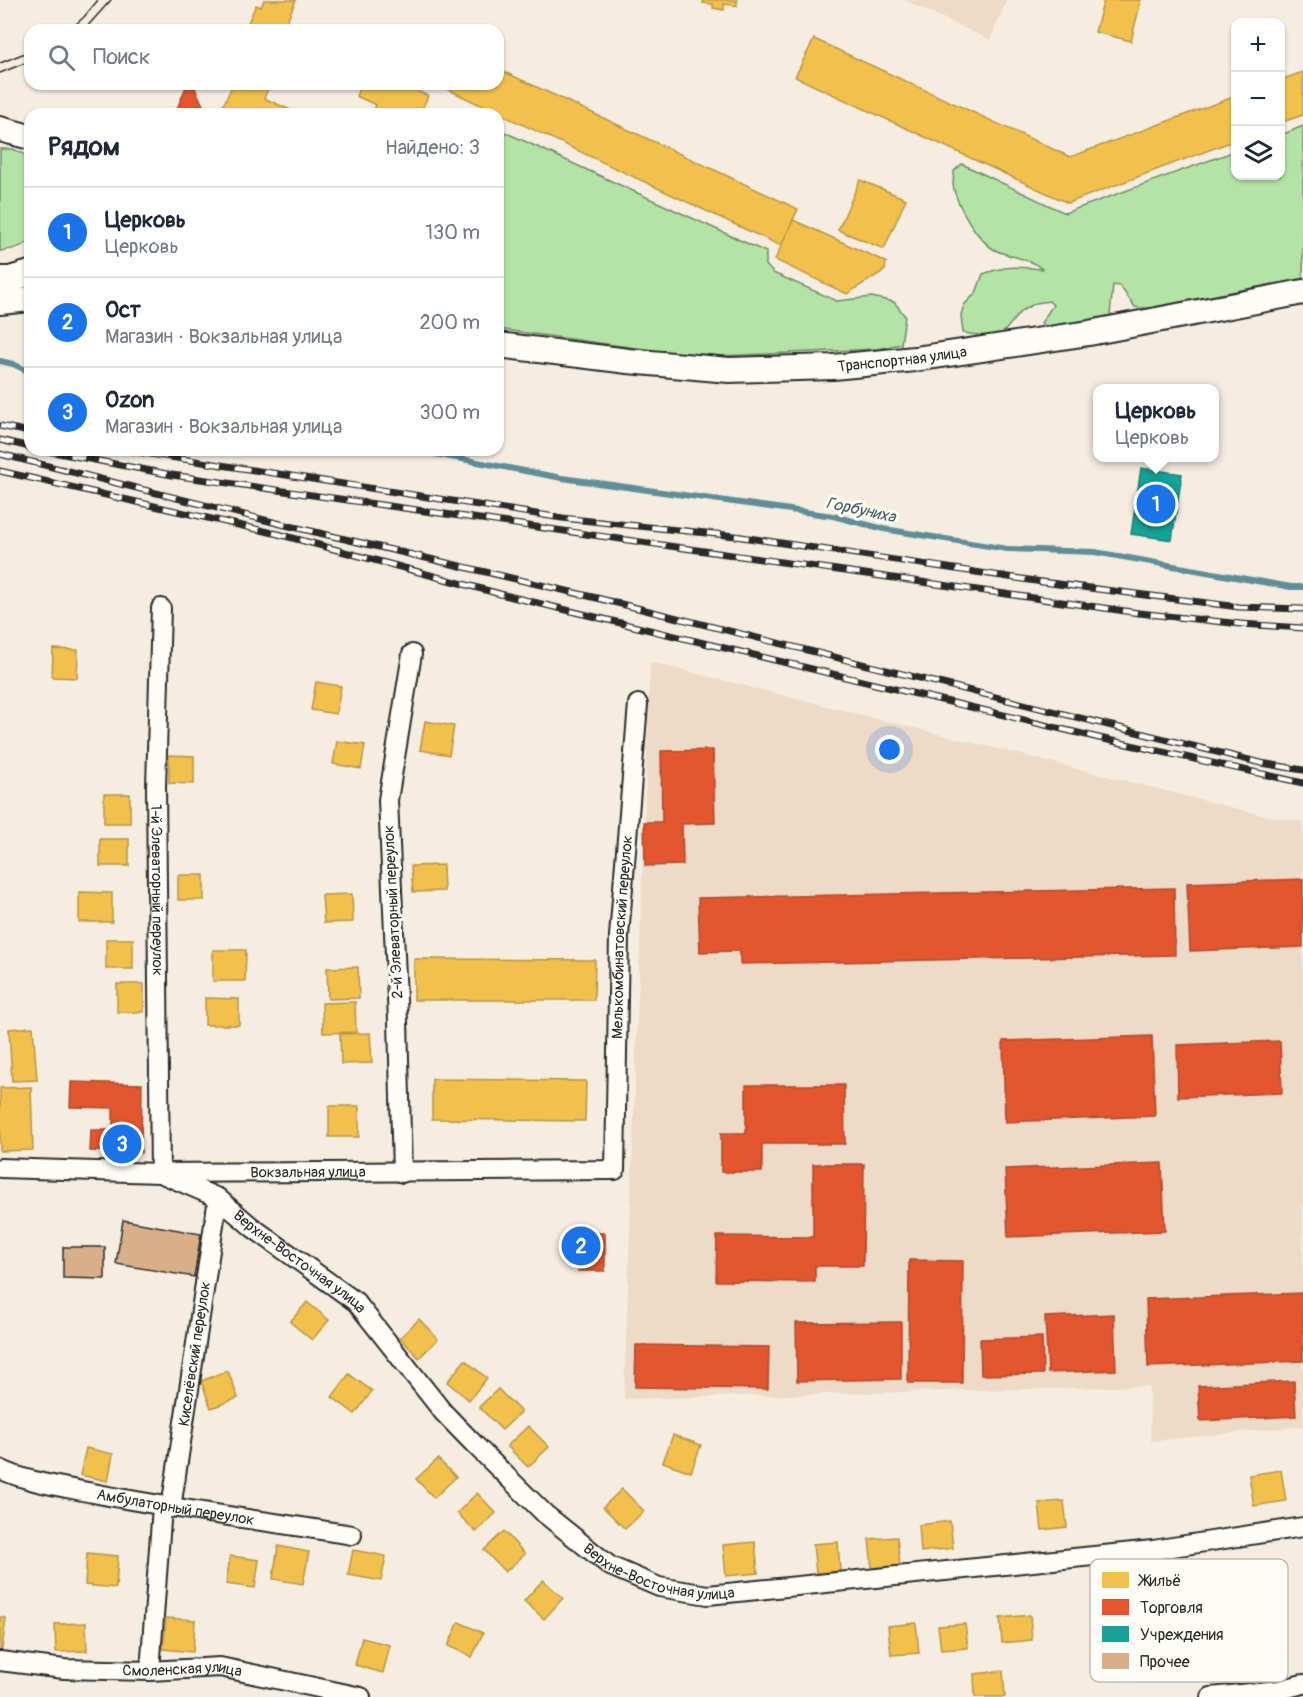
<!DOCTYPE html>
<html lang="ru">
<meta charset="utf-8">
<style>
:root{--surface:#fff;--page:#f6f6f7;--text:#1f2937;--muted:#747a83;--line:#e0e1e3;--accent:#1a73e8}
body{margin:0;font-family:Pangolin,sans-serif;background:var(--page);color:var(--text)}
.controls{position:absolute;right:18px;top:18px;display:grid;overflow:hidden;border-radius:12px;box-shadow:0 2px 4px #0004}
.controls button{width:54px;height:54px;display:grid;place-items:center;padding:0;border:0;border-bottom:2px solid var(--line);background:var(--surface);color:var(--text);font:30px sans-serif}
.you{position:absolute;left:890px;top:750px;width:21px;height:21px;margin:-15px;border:4px solid #fff;border-radius:50%;background:#1a73e8;box-shadow:0 0 0 9px #1a73e833}
.badge{display:grid;place-items:center;width:39px;height:39px;border-radius:50%;background:var(--accent);color:#fff;font-size:20px;font-weight:700}
.pin{position:absolute;translate:-50% -50%;border:3px solid #fff;box-shadow:0 2px 6px #0006}
.popup{position:absolute;left:1093px;top:384px;width:126px;height:78px;box-sizing:border-box;display:grid;place-content:center;border-radius:12px;background:var(--surface);filter:drop-shadow(0 2px 4px #0005);font-size:20px;white-space:nowrap;color:var(--muted)}
.popup b{font-size:22px;color:var(--text)}
.popup::after{content:'';position:absolute;left:50%;top:100%;margin-left:-12px;border:12px solid transparent;border-top-color:var(--surface)}
.list{margin:0;padding:0;list-style:none}
h2{display:flex;justify-content:space-between;align-items:center;height:78px;margin:0;padding:0 24px;font-size:26px}
h2 small{font-size:20px;font-weight:400;color:var(--muted)}
.list li{display:grid;grid-template-columns:39px 1fr auto;gap:18px;align-items:center;box-sizing:border-box;height:90px;padding:0 24px;border-top:2px solid var(--line)}
.list b{display:block;font-size:22px;white-space:nowrap}
.list p{margin:0;font-size:20px;white-space:nowrap;color:var(--muted)}
.list em{font-size:20px;font-style:normal;color:var(--muted)}
.icon{flex:none;width:33px;height:33px;fill:none;stroke:currentColor;stroke-width:2;stroke-linecap:round;stroke-linejoin:round}
.map{position:relative;flex:none;width:1303px;height:1697px;overflow:hidden}
.search{position:absolute;background:var(--surface);box-shadow:0 2px 4px #0004;left:24px;top:24px;width:480px;height:66px;display:flex;align-items:center;gap:15px;box-sizing:border-box;padding:0 21px;border-radius:18px;color:var(--muted);font-size:22px}
.panel{position:absolute;background:var(--surface);box-shadow:0 2px 4px #0004;left:24px;top:108px;width:480px;height:348px;border-radius:18px}
.map>svg:first-child{display:block}
.built{fill:#eddac7}
.green{fill:#b3e4a5;stroke:#6f8868;stroke-width:1.5}
.homes{fill:#f2c14e;stroke:#b69444;stroke-width:1.5}
.shops{fill:#e4572e;stroke:#ac4a2d;stroke-width:1.5}
.public{fill:#17a398;stroke:#1d7f77;stroke-width:1.5}
.lines{fill:none;stroke-linecap:round;stroke-linejoin:round}
.stream{stroke:#5f8d98;stroke-width:6}
.building{fill:#d8af89;stroke:#2b2b2b;stroke-width:1.5}
.minor-casing{stroke:#2b2b2b;stroke-width:22}
.major-casing{stroke:#2b2b2b;stroke-width:28}
.minor{stroke:#fdfcf7;stroke-width:18}
.major{stroke:#fdfcf7;stroke-width:24}
.tram{stroke:#2b2b2b;stroke-width:1.5}
.rail-casing{stroke:#2b2b2b;stroke-width:7}
.rail{stroke:#fdfcf7;stroke-width:4.5;stroke-dasharray:14;stroke-linecap:butt}
.labels{text-anchor:middle;stroke-width:6;stroke-linejoin:round;paint-order:stroke}
.street-label{font-size:15px;fill:#2b2b2b;stroke:#fdfcf7}
.water-label{font-size:16px;font-style:italic;fill:#455c61;stroke:#fdfcf7}
.key{fill:#fdfcf7;stroke:#bebdba;stroke-width:1.5}
.key-label{font-size:16px;fill:#2b2b2b}
</style>
<div class="map">
<svg width="1303" height="1697" viewBox="0 0 1303 1697">
<rect width="100%" height="100%" fill="#f6ede1"/>
<filter id="ink" filterUnits="userSpaceOnUse"><feTurbulence type="fractalNoise" baseFrequency=".0167" numOctaves="2"/><feDisplacementMap in="SourceGraphic" scale="12" xChannelSelector="R" yChannelSelector="G"/><feConvolveMatrix kernelMatrix="1 2 1 2 8 2 1 2 1" color-interpolation-filters="sRGB"/></filter>
<g filter="url(#ink)">
<!-- built -->
<g class="built">
<polygon points="904,0 1007,0 990,40"/>
<polygon points="650,662 1258,814 1303,822 1303,1426 1151,1441 1149,1386 624,1399"/>
</g>
<!-- green -->
<g class="green">
<path d="M 1303,126 L 1303,283 L 1152,309 L 1135,307 L 1120,286 L 1113,285 L 1110,315 L 1106,322 C 1087,325 1058,336 1041,323 L 1053,305 L 1049,301 L 1036,303 L 1021,311 L 1003,333 L 993,337 L 963,333 L 961,315 L 964,305 L 976,293 L 983,274 C 1009,265 1016,267 1042,269 C 1029,257 1011,258 995,250 C 978,241 956,204 953,185 C 953,181 954,175 954,171 L 962,164 L 1065,213 L 1235,151 L 1236,176 L 1280,176 L 1281,135 Z"/>
<polygon points="498,129 766,252 766,265 773,273 837,301 872,297 894,302 905,316 901,344 877,349 721,356 658,351 498,329"/>
<path d="M 0,149 L 13,149 L 30,157 L 30,241 C 21,248 11,250 0,251 Z"/>
</g>
<!-- homes -->
<g class="homes">
<polygon points="264,0 296,0 283,30 250,30 246,27 256,5 261,7"/>
<polygon points="703,0 737,0 737,6 724,4 724,10 713,8 713,4 703,3"/>
<polygon points="1104,0 1141,0 1131,41 1095,32"/>
<polygon points="814,39 1070,157 1236,96 1236,140 1068,203 795,77"/>
<polygon points="498,69 798,209 781,246 436,84 498,84"/>
<polygon points="1303,72 1303,115 1280,123 1280,80"/>
<polygon points="233,84 270,84 264,98 299,114 229,114 230,111 222,108"/>
<polygon points="361,84 401,84 428,96 420,114 384,114 374,110 376,105 356,96"/>
<polygon points="860,180 906,199 884,249 838,230"/>
<polygon points="793,220 886,262 885,270 847,294 775,260"/>
<polygon points="53,649 78,650 77,678 52,677"/>
<polygon points="316,682 341,686 336,714 311,710"/>
<polygon points="425,721 454,726 449,755 420,750"/>
<polygon points="337,741 365,745 361,769 333,764"/>
<polygon points="169,755 194,756 194,784 169,783"/>
<rect x="104" y="794" width="26" height="29"/>
<rect x="100" y="839" width="29" height="27"/>
<polygon points="443,865 444,891 413,892 411,866"/>
<rect x="178" y="875" width="26" height="25"/>
<polygon points="79,892 112,893 112,922 79,922"/>
<polygon points="352,894 353,922 324,923 322,895"/>
<rect x="106" y="939" width="27" height="30"/>
<polygon points="213,950 246,950 245,981 213,981"/>
<polygon points="414,959 595,960 594,1000 414,1000"/>
<polygon points="358,967 359,998 328,999 327,968"/>
<rect x="117" y="984" width="27" height="28"/>
<polygon points="205,998 239,999 239,1025 205,1025"/>
<polygon points="355,1002 356,1032 323,1033 322,1003"/>
<polygon points="33,1027 37,1080 12,1081 9,1029"/>
<polygon points="370,1033 372,1063 341,1064 340,1034"/>
<polygon points="432,1079 586,1081 585,1121 432,1119"/>
<polygon points="31,1087 33,1150 0,1151 0,1088"/>
<rect x="329" y="1106" width="30" height="31"/>
<polygon points="307,1302 329,1320 312,1340 290,1322"/>
<polygon points="419,1319 438,1339 419,1358 400,1338"/>
<polygon points="465,1360 487,1378 469,1400 447,1382"/>
<polygon points="228,1371 238,1398 211,1408 201,1381"/>
<polygon points="349,1374 372,1391 355,1414 332,1397"/>
<polygon points="498,1389 521,1412 502,1430 479,1407"/>
<polygon points="528,1426 549,1447 528,1467 507,1446"/>
<polygon points="673,1435 701,1445 691,1472 663,1462"/>
<polygon points="86,1448 113,1454 108,1481 80,1475"/>
<polygon points="438,1459 456,1477 434,1498 416,1479"/>
<polygon points="1281,1470 1286,1501 1254,1506 1249,1475"/>
<polygon points="622,1489 644,1511 625,1529 603,1507"/>
<polygon points="477,1493 496,1513 476,1532 457,1513"/>
<polygon points="1064,1501 1067,1527 1042,1530 1039,1503"/>
<polygon points="950,1521 953,1548 921,1552 919,1525"/>
<polygon points="504,1531 525,1554 505,1572 484,1550"/>
<polygon points="897,1537 900,1566 872,1568 869,1539"/>
<polygon points="755,1542 758,1573 726,1576 723,1545"/>
<polygon points="838,1542 840,1571 816,1573 813,1544"/>
<polygon points="278,1546 309,1552 303,1584 273,1579"/>
<polygon points="353,1550 386,1556 381,1581 348,1575"/>
<polygon points="87,1553 118,1556 116,1588 85,1585"/>
<polygon points="230,1556 259,1560 255,1588 226,1584"/>
<polygon points="543,1580 563,1598 544,1619 524,1601"/>
<polygon points="1272,1580 1275,1605 1248,1609 1244,1584"/>
<polygon points="1202,1587 1206,1613 1178,1618 1174,1591"/>
<polygon points="1124,1599 1126,1625 1096,1629 1093,1602"/>
<polygon points="1030,1615 1032,1640 1002,1643 1000,1618"/>
<polygon points="0,1617 6,1618 2,1649 0,1649"/>
<polygon points="166,1618 195,1620 193,1652 163,1649"/>
<polygon points="459,1622 483,1633 472,1657 448,1646"/>
<polygon points="86,1623 87,1651 56,1652 55,1624"/>
<polygon points="916,1623 919,1653 891,1655 888,1626"/>
<polygon points="965,1624 968,1648 941,1650 938,1626"/>
<polygon points="362,1638 390,1645 383,1673 355,1665"/>
<polygon points="1250,1647 1255,1678 1223,1684 1218,1652"/>
<polygon points="1154,1648 1158,1673 1128,1678 1124,1653"/>
<polygon points="1003,1671 1005,1697 975,1697 974,1674"/>
</g>
<!-- shops -->
<g class="shops">
<polygon points="187,84 193,84 207,114 175,114"/>
<polygon points="713,750 715,823 682,824 683,865 645,866 644,822 662,822 661,751"/>
<polygon points="1303,879 1303,947 1190,951 1187,883"/>
<polygon points="1174,888 1175,955 740,964 740,951 700,952 698,898"/>
<polygon points="1152,1036 1155,1116 1005,1122 1003,1041"/>
<polygon points="1280,1041 1282,1093 1178,1097 1177,1045"/>
<polygon points="71,1082 142,1084 141,1153 90,1151 91,1130 113,1130 113,1108 70,1107"/>
<polygon points="746,1085 844,1085 845,1144 762,1144 762,1172 721,1172 721,1133 746,1133"/>
<polygon points="1162,1163 1165,1231 1008,1237 1005,1169"/>
<polygon points="813,1164 864,1164 863,1266 815,1266 815,1282 716,1281 717,1236 813,1237"/>
<rect x="578" y="1233" width="27" height="38"/>
<polygon points="909,1260 963,1261 962,1383 908,1383"/>
<polygon points="1303,1293 1303,1361 1148,1367 1146,1299"/>
<polygon points="1114,1314 1116,1370 1048,1373 1045,1317"/>
<polygon points="901,1322 901,1379 797,1381 796,1323"/>
<polygon points="1042,1337 1043,1374 981,1375 980,1339"/>
<polygon points="636,1345 769,1347 768,1389 635,1387"/>
<polygon points="1294,1381 1296,1416 1200,1421 1198,1386"/>
</g>
<!-- public -->
<polygon class="public" points="1141,468 1182,474 1172,540 1131,534"/>
<g class="lines">
<!-- stream -->
<g class="stream">
<polyline points="0,361 13,364 30,372"/>
<polyline points="414,450 562,478 833,516 884,529 1007,549 1095,552 1291,587 1303,587"/>
</g>
</g>
<!-- building -->
<g class="building">
<polygon points="123,1220 201,1234 194,1277 116,1264"/>
<polygon points="63,1247 105,1247 105,1279 63,1278"/>
</g>
<g class="lines">
<!-- minor casing -->
<g class="minor-casing">
<g id="minor">
<path id="s1" d="M 161,608 L 156,787 L 160,1173 L 218,1198 L 252,1227 L 356,1302 L 443,1412 L 476,1446 L 545,1514 L 610,1566 L 659,1587 L 708,1595 L 1153,1550 L 1303,1527"/>
<path id="s2" d="M 0,1168 L 160,1173 L 615,1170 L 619,936 L 638,704"/>
<polyline points="402,1173 398,1021 388,800 412,654"/>
<path id="s3" d="M 0,1469 C 26,1482 64,1487 93,1493 C 179,1510 266,1521 352,1535"/>
<path id="s4" d="M 171,1508 L 218,1198"/>
<path id="s5" d="M 0,1661 L 64,1669 L 150,1671 L 220,1667 L 361,1697"/>
<polyline points="150,1671 162,1507"/>
<polyline points="1211,1697 1279,1690 1303,1684"/>
</g>
</g>
<!-- major casing -->
<g class="major-casing">
<g id="major">
<polyline points="0,129 30,137"/>
<polyline points="0,279 10,279 30,273"/>
<polyline points="0,302 30,299"/>
<path id="s6" d="M 498,345 L 628,361 L 729,370 L 833,367 L 915,359 L 1089,333 L 1303,292"/>
</g>
</g>
<!-- minor -->
<use href="#minor" class="minor"/>
<!-- major -->
<use href="#major" class="major"/>
<!-- tram -->
<g class="tram">
<polyline points="69,30 84,17 98,0"/>
<polyline points="84,30 111,0"/>
<polyline points="0,63 30,51"/>
<polyline points="0,73 30,61"/>
</g>
<!-- rail casing -->
<g class="rail-casing">
<g id="rail">
<polyline points="0,426 30,432"/>
<polyline points="0,440 30,447"/>
<polyline points="43,450 172,475 1139,613 1241,624 1303,628"/>
<polyline points="125,450 562,518 735,536 1042,582 1239,607 1303,609"/>
<polyline points="0,454 281,524 601,599 1261,763 1303,770"/>
<polyline points="0,471 278,534 504,595 1099,738 1303,783"/>
</g>
</g>
<!-- rail -->
<use href="#rail" class="rail"/>
</g>
</g>
<g class="labels">
<!-- street labels -->
<g class="street-label">
<text dy="5" stroke="none"><textPath href="#s6" startOffset="406">Транспортная улица</textPath></text>
<text dy="5" stroke="none"><textPath href="#s1" startOffset="282">1-й Элеваторный переулок</textPath></text>
<text transform="translate(393 912) rotate(-93)" y="5">2-й Элеваторный переулок</text>
<text dy="5" stroke="none"><textPath href="#s2" startOffset="848">Мелькомбинатовский переулок</textPath></text>
<text dy="5" stroke="none"><textPath href="#s2" startOffset="308">Вокзальная улица</textPath></text>
<text dy="5" stroke="none"><textPath href="#s1" startOffset="732">Верхне-Восточная улица</textPath></text>
<text dy="5" stroke="none"><textPath href="#s4" startOffset="156">Киселёвский переулок</textPath></text>
<text dy="5" stroke="none"><textPath href="#s3" startOffset="180">Амбулаторный переулок</textPath></text>
<text dy="5" stroke="none"><textPath href="#s1" startOffset="1218">Верхне-Восточная улица</textPath></text>
<text dy="5" stroke="none"><textPath href="#s5" startOffset="183">Смоленская улица</textPath></text>
</g>
<!-- water labels -->
<g class="water-label">
<text transform="translate(861 509) rotate(12)" y="6">Горбуниха</text>
</g>
</g>
<!-- legend -->
<rect x="1090" y="1559" width="198" height="123" rx="9" class="key"/>
<rect x="1102" y="1572" width="27" height="16" fill="#f2c14e"/>
<rect x="1102" y="1599" width="27" height="16" fill="#e4572e"/>
<rect x="1102" y="1626" width="27" height="16" fill="#17a398"/>
<rect x="1102" y="1653" width="27" height="16" fill="#d8af89"/>
<g class="key-label">
<text x="1140" y="1586">Жильё</text>
<text x="1140" y="1613">Торговля</text>
<text x="1140" y="1640">Учреждения</text>
<text x="1140" y="1667">Прочее</text>
</g>
</svg>
<div class="controls">
<button>+</button>
<button>−</button>
<button><svg class="icon" aria-label="layers" viewBox="0 0 24 24"><path d="M12 4l9 5-9 5-9-5zM3 14l9 5 9-5"/></svg></button>
</div>
<div class="you"></div>
<div class="pin badge" style="left:1156px;top:504px">1</div>
<div class="popup"><b>Церковь</b>Церковь</div>
<div class="pin badge" style="left:581px;top:1246px">2</div>
<div class="pin badge" style="left:122px;top:1144px">3</div>
<div class="search"><svg class="icon" aria-label="search" viewBox="0 0 24 24"><circle cx="10" cy="10" r="6"/><path d="M15 15l6 6"/></svg>Поиск</div>
<section class="panel">
<h2>Рядом<small>Найдено: 3</small></h2>
<ul class="list">
<li><span class="badge">1</span><div><b>Церковь</b><p>Церковь</p></div><em>130 m</em></li>
<li><span class="badge">2</span><div><b>Ост</b><p>Магазин · Вокзальная улица</p></div><em>200 m</em></li>
<li><span class="badge">3</span><div><b>Ozon</b><p>Магазин · Вокзальная улица</p></div><em>300 m</em></li>
</ul>
</section>
</div>
